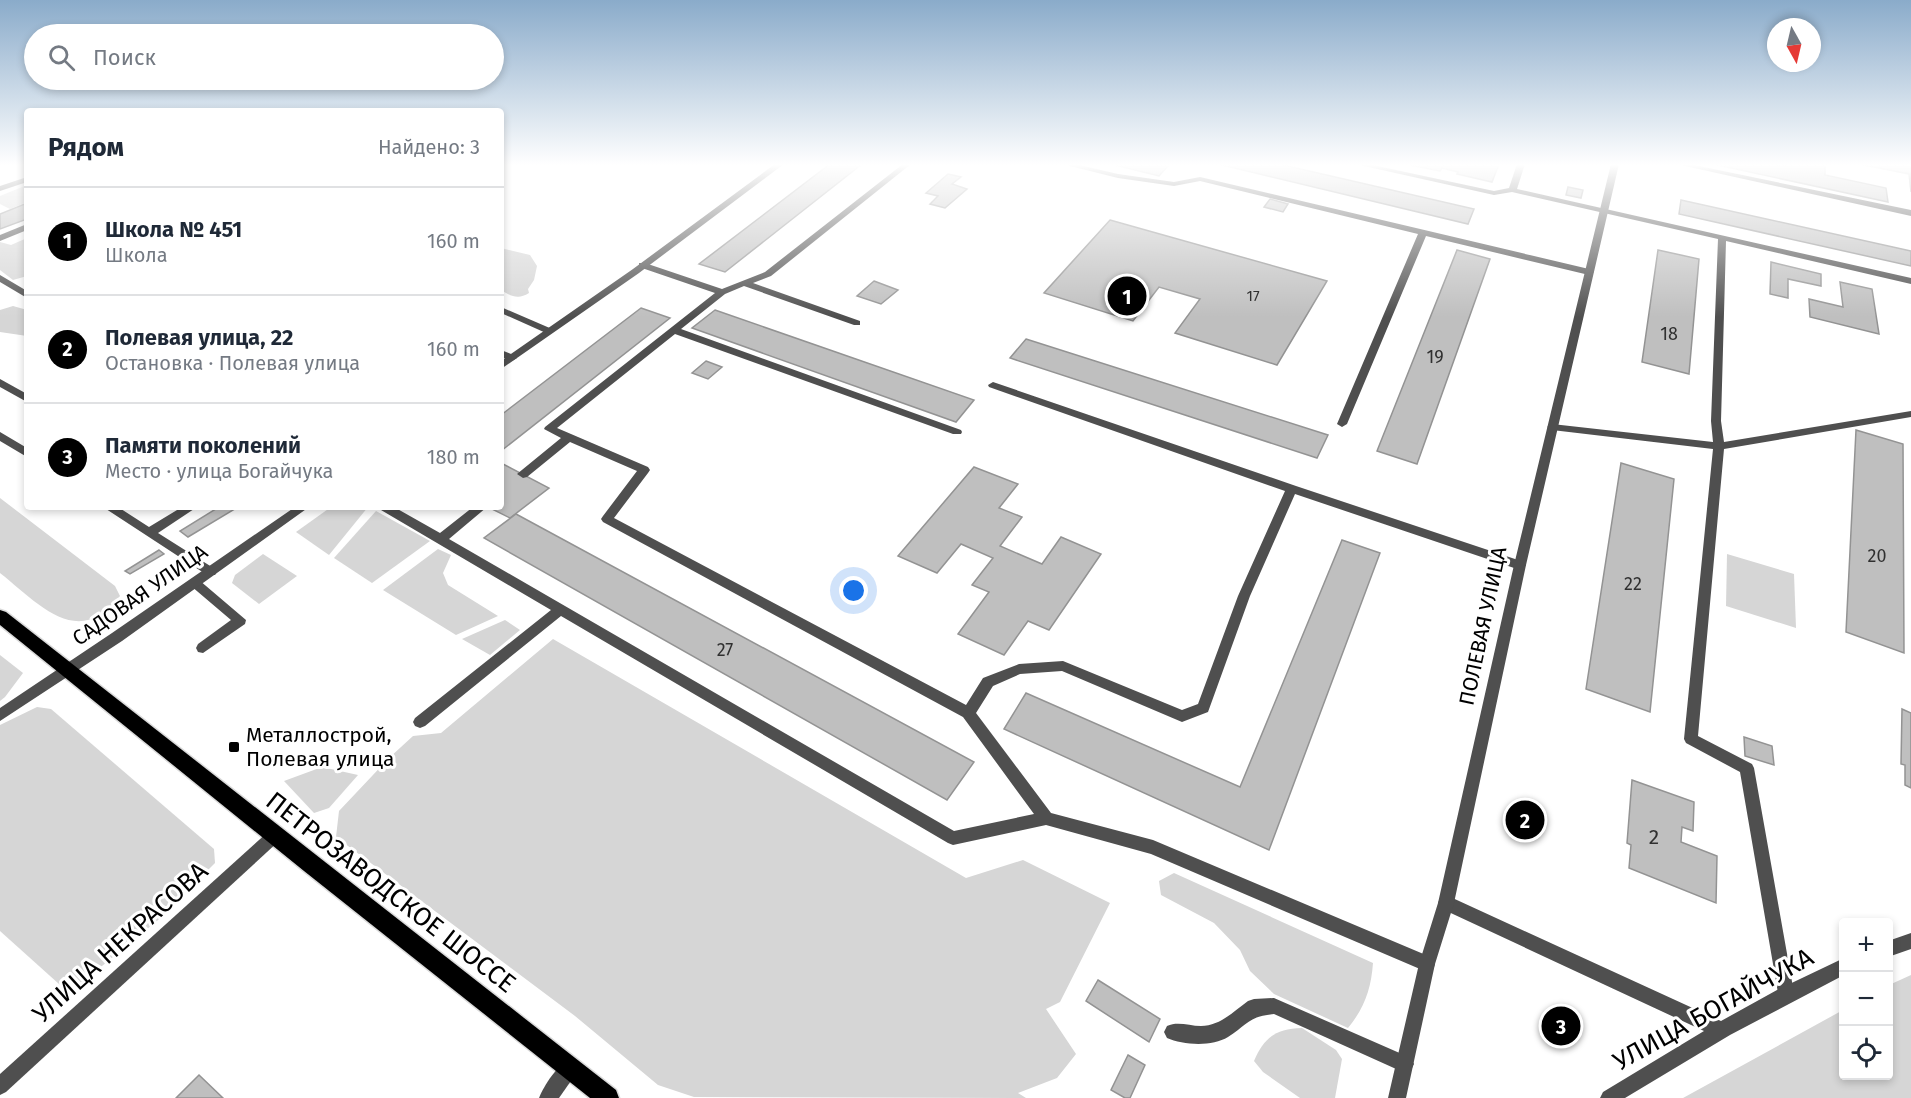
<!DOCTYPE html>
<html lang="ru">
<meta charset="utf-8">
<style>
:root{--surface:#fff;--page:#f2f2f3;--text:#1f2937;--muted:#747a83;--line:#e0e1e3;--accent:#000}
body{margin:0;font-family:"Fira Sans",sans-serif;background:var(--page);color:var(--text)}
.controls{position:absolute;right:18px;bottom:18px;display:grid;overflow:hidden;border-radius:6px;box-shadow:0 3px 9px #0003}
.controls button{width:54px;height:54px;display:grid;place-items:center;padding:0;border:0;border-bottom:2px solid var(--line);background:var(--surface);color:var(--text);font:30px sans-serif}
.compass{position:absolute;left:1767px;top:18px;width:54px;height:54px;border-radius:50%;background:var(--surface);box-shadow:0 3px 9px #0003;rotate:172deg}
.you{position:absolute;left:854px;top:591px;width:21px;height:21px;margin:-15px;border:4px solid #fff;border-radius:50%;background:#1a73e8;box-shadow:0 0 0 9px #1a73e833}
.badge{display:grid;place-items:center;width:39px;height:39px;border-radius:50%;background:var(--accent);color:#fff;font-size:20px;font-weight:700}
.pin{position:absolute;translate:-50% -50%;border:3px solid #fff;box-shadow:0 2px 6px #0006}
.list{margin:0;padding:0;list-style:none}
h2{display:flex;justify-content:space-between;align-items:center;height:78px;margin:0;padding:0 24px;font-size:26px}
h2 small{font-size:20px;font-weight:400;color:var(--muted)}
.list li{display:grid;grid-template-columns:39px 1fr auto;gap:18px;align-items:center;box-sizing:border-box;height:108px;padding:0 24px;border-top:2px solid var(--line)}
.list b{display:block;font-size:22px;white-space:nowrap}
.list p{margin:0;font-size:20px;white-space:nowrap;color:var(--muted)}
.list em{font-size:20px;font-style:normal;color:var(--muted)}
.icon{flex:none;width:33px;height:33px;fill:none;stroke:currentColor;stroke-width:2;stroke-linecap:round;stroke-linejoin:round}
.map{position:relative;flex:none;width:1911px;height:1098px;overflow:hidden}
.search{position:absolute;background:var(--surface);box-shadow:0 3px 9px #0003;left:24px;top:24px;width:480px;height:66px;display:flex;align-items:center;gap:15px;box-sizing:border-box;padding:0 21px;border-radius:33px;color:var(--muted);font-size:22px}
.panel{position:absolute;background:var(--surface);box-shadow:0 3px 9px #0003;left:24px;top:108px;width:480px;height:402px;border-radius:6px}
.map>svg:first-child{display:block}
.green{fill:#d6d6d6}
.building{fill:#bfbfbf;stroke:#939393;stroke-width:1.5}
.lines{fill:none;stroke-linecap:round;stroke-linejoin:round}
.primary-casing{stroke:#dbdbdb;stroke-width:3}
.service{fill:#4f4f4f;fill-rule:evenodd}
.minor{fill:#4f4f4f;fill-rule:evenodd}
.tertiary{fill:#4f4f4f;fill-rule:evenodd}
.primary{fill:#000;fill-rule:evenodd}
.poi-dot{fill:#000;stroke:#fff;stroke-width:2}
.labels{text-anchor:middle;stroke-width:6;stroke-linejoin:round;paint-order:stroke}
.far-number-label{font-size:15px;fill:#303030}
.number-label{font-size:18px;fill:#303030}
.street-label{font-size:21px;fill:#000;stroke:#fff}
.poi-label{font-size:21px;fill:#000;stroke:#fff;text-anchor:start}
.near-number-label{font-size:21px;fill:#303030}
.near-street-label{font-size:26px;fill:#000;stroke:#fff}
</style>
<div class="map">
<svg width="1911" height="1098" viewBox="0 0 1911 1098">
<rect width="100%" height="100%" fill="#fff"/>
<!-- green -->
<g class="green">
<polygon points="27,185 27,202 10,209 0,204 0,196"/>
<polygon points="27,238 27,276 13,280 0,270 0,242 11,245"/>
<path d="M 501,248 L 530,255 L 537,266 L 534,280 L 528,289 L 529,293 C 518,300 511,296 501,290 Z"/>
<polygon points="13,306 27,310 27,336 0,332 0,310"/>
<path d="M 0,498 L 115,586 L 120,596 C 78,651 38,603 0,573 Z"/>
<polygon points="331,507 368,507 329,555 296,532"/>
<polygon points="376,511 430,541 372,583 334,558"/>
<polygon points="438,549 451,555 443,573 448,585 498,616 456,635 383,590"/>
<polygon points="263,554 297,576 259,604 232,583 235,575"/>
<polygon points="1727,554 1794,574 1796,628 1726,606"/>
<polygon points="505,620 520,630 490,655 462,639"/>
<polygon points="553,639 966,878 1023,860 1110,903 1060,1002 1046,1009 1076,1054 1057,1078 1018,1093 1026,1098 694,1097 658,1085 575,1016 336,837 339,811 389,758 413,736 441,733"/>
<polygon points="0,655 23,673 5,697 0,701"/>
<polygon points="37,707 51,709 214,849 215,863 157,921 69,993 0,931 0,725"/>
<polygon points="322,767 358,775 329,808 314,813 284,781"/>
<path d="M 1174,873 L 1373,963 C 1371,989 1365,1007 1348,1028 L 1274,994 L 1250,971 L 1240,950 L 1214,923 L 1161,895 L 1159,881 Z"/>
<polygon points="1911,975 1911,1098 1683,1098 1843,1010 1844,1076 1888,1076 1889,985"/>
<path d="M 1302,1028 L 1336,1050 L 1342,1059 L 1335,1098 L 1300,1098 L 1263,1072 L 1254,1061 C 1264,1037 1276,1029 1302,1028 Z"/>
</g>
<!-- building -->
<g class="building">
<polygon points="830,164 862,164 725,272 699,264"/>
<polygon points="1111,164 1160,164 1168,166 1159,176"/>
<polygon points="1218,164 1279,164 1474,209 1468,224"/>
<polygon points="1405,164 1499,164 1492,182 1457,174 1458,172 1442,168 1440,171"/>
<polygon points="1713,164 1772,164 1786,166 1786,164 1825,164 1825,175 1886,188 1888,202"/>
<polygon points="1859,164 1911,164 1911,192 1909,174"/>
<polygon points="948,174 961,177 952,184 967,189 945,208 930,204 938,196 926,193"/>
<polygon points="1568,187 1583,190 1581,198 1566,195"/>
<polygon points="1270,199 1288,204 1283,212 1264,207"/>
<polygon points="1681,200 1911,251 1911,266 1679,214"/>
<polygon points="27,203 27,222 24,220 0,229 0,214"/>
<polygon points="1110,220 1327,281 1277,365 1175,333 1200,299 1159,287 1133,321 1044,293"/>
<polygon points="1457,250 1490,259 1417,464 1377,451"/>
<polygon points="1658,250 1699,259 1689,374 1642,362"/>
<polygon points="1771,262 1821,274 1821,286 1788,279 1788,298 1770,294"/>
<polygon points="874,281 898,290 881,304 857,296"/>
<polygon points="1840,282 1872,289 1879,334 1810,317 1809,299 1843,307"/>
<polygon points="641,308 670,318 501,451 501,415"/>
<polygon points="715,310 974,400 956,422 692,328"/>
<polygon points="1026,339 1328,435 1317,458 1010,358"/>
<polygon points="706,361 722,367 708,379 692,373"/>
<polygon points="1856,430 1903,444 1904,653 1846,632"/>
<polygon points="501,463 549,488 510,518 488,507 501,507"/>
<polygon points="1621,463 1674,479 1650,712 1586,689"/>
<polygon points="974,467 1018,484 999,508 1022,517 1000,546 1042,564 1061,537 1101,554 1049,630 1028,621 1004,655 958,634 989,592 972,585 993,558 961,544 937,573 898,556"/>
<polygon points="219,507 238,507 188,537 180,531"/>
<polygon points="516,514 974,762 947,800 484,538"/>
<polygon points="1342,540 1380,553 1269,850 1004,729 1026,693 1240,787"/>
<polygon points="159,550 164,554 130,574 125,571"/>
<polygon points="1902,709 1911,713 1911,788 1905,785 1905,765 1901,764"/>
<polygon points="1744,737 1772,746 1774,765 1745,756"/>
<polygon points="1632,780 1694,802 1693,831 1682,827 1681,842 1717,856 1716,903 1629,868 1631,845 1627,843"/>
<polygon points="1098,980 1160,1019 1149,1042 1086,1001"/>
<polygon points="1128,1055 1145,1065 1130,1098 1125,1098 1111,1090"/>
<polygon points="199,1075 223,1098 176,1098"/>
</g>
<g class="lines">
<!-- primary casing -->
<g class="primary-casing">
<polygon id="primary" points="0,610 6,612 616,1090 619,1098 590,1098 304,871 0,625"/>
</g>
<!-- service -->
<g class="service">
<polygon points="903,164 911,164 771,276 753,283 860,321 860,325 854,325 744,286 725,294 681,329 961,430 962,432 961,434 953,434 675,334 557,428 648,467 650,470 648,473 614,518 966,705 983,678 1019,664 1063,661 1182,710 1198,704 1238,596 1285,491 989,387 988,385 993,382 1296,486 1524,562 1526,565 1524,568 1520,570 1295,494 1250,596 1208,712 1182,722 1062,671 1020,674 993,686 976,713 1051,813 1153,840 1433,958 1435,964 1433,970 1427,972 1151,854 1046,825 953,845 948,843 561,616 425,726 420,728 415,726 413,722 415,718 551,610 381,510 379,507 394,507 440,533 473,507 487,507 449,539 954,831 1034,814 963,717 603,522 601,519 603,516 637,471 570,442 527,477 523,478 517,474 561,438 544,429 545,427 715,293 639,267 639,263 645,263 722,289 765,272"/>
<polygon points="1062,164 1075,164 1118,174 1174,182 1200,177 1589,269 1594,272 1589,275 1426,236 1347,424 1342,427 1337,424 1418,234 1200,181 1174,186 1118,178"/>
<polygon points="1355,164 1368,164 1494,191 1509,188 1517,164 1525,164 1517,189 1911,278 1911,284 1726,241 1721,421 1724,442 1911,411 1911,417 1724,449 1698,736 1752,764 1754,768 1794,993 1792,999 1786,1001 1780,999 1778,993 1740,772 1686,743 1684,739 1713,449 1552,430 1547,427 1552,424 1713,442 1711,421 1718,239 1512,192 1494,195"/>
<polygon points="1676,164 1689,164 1911,210 1911,216"/>
<polygon points="27,177 27,182 0,191 0,186"/>
<polygon points="27,224 27,230 0,241 0,235"/>
<polygon points="0,275 27,291 27,298 0,282"/>
<polygon points="501,307 552,329 554,331 552,333 546,333 501,313"/>
<polygon points="501,350 516,356 517,358 512,361 501,357"/>
<polygon points="0,379 27,394 27,402 0,387"/>
<polygon points="0,432 27,448 27,457 0,441"/>
<polygon points="103,507 118,507 149,527 182,507 197,507 158,533 215,569 217,572 215,575 207,575"/>
<polygon points="195,578 199,580 246,620 245,624 203,653 198,652 196,648 198,644 231,620 191,586 189,583 191,580"/>
<path d="M 1274,998 L 1411,1058 L 1414,1064 L 1411,1070 L 1405,1073 L 1274,1014 C 1249,1016 1247,1025 1228,1037 C 1212,1047 1183,1045 1167,1038 L 1164,1032 L 1167,1026 C 1178,1021 1189,1026 1201,1026 C 1220,1026 1234,1011 1248,1001 L 1254,999 Z"/>
</g>
<!-- minor -->
<g class="minor">
<polygon points="775,164 784,164 639,273 501,369 501,361 633,269"/>
<polygon points="295,507 309,507 122,641 0,721 0,708 112,633"/>
<polygon points="274,829 279,831 282,836 279,841 6,1092 0,1095 0,1074 269,831"/>
<polygon points="1446,895 1721,1021 1777,990 1844,958 1844,975 1730,1035 1625,1098 1600,1098 1603,1092 1704,1031 1440,908 1438,903 1440,898"/>
<polygon points="1911,933 1911,949 1888,957 1888,941"/>
<path d="M 571,1059 L 577,1062 L 580,1068 L 559,1098 L 539,1098 C 544,1085 558,1064 571,1059 Z"/>
</g>
<!-- tertiary -->
<polygon class="tertiary" points="1611,164 1619,164 1526,565 1454,903 1435,964 1406,1098 1388,1098 1419,964 1438,903 1514,565"/>
<!-- primary -->
<use href="#primary" class="primary"/>
</g>
<!-- sky -->
<linearGradient id="sky" x2="0" y2="1"><stop stop-color="#8aabca"/><stop offset="0.52" stop-color="#fff"/><stop offset="1" stop-color="#fff" stop-opacity="0"/></linearGradient>
<rect width="1911" height="317" fill="url(#sky)"/>
<!-- markers -->
<rect class="poi-dot" x="228" y="741" width="12" height="12" rx="3"/>
<g class="labels">
<!-- far-number labels -->
<g class="far-number-label">
<text x="1253" y="301">17</text>
</g>
<!-- number labels -->
<g class="number-label">
<text x="1669" y="340">18</text>
<text x="1435" y="363">19</text>
<text x="1877" y="562">20</text>
<text x="1633" y="590">22</text>
<text x="725" y="656">27</text>
</g>
<!-- street labels -->
<g class="street-label">
<text transform="translate(140 595) rotate(-35)" y="7">САДОВАЯ УЛИЦА</text>
<text transform="translate(1483 626) rotate(-78)" y="7">ПОЛЕВАЯ УЛИЦА</text>
</g>
<!-- poi labels -->
<g class="poi-label">
<text x="246" y="742">Металлострой,<tspan x="246" dy="24">Полевая улица</tspan></text>
</g>
<!-- near-number labels -->
<g class="near-number-label">
<text x="1654" y="844">2</text>
</g>
<!-- near-street labels -->
<g class="near-street-label">
<text transform="translate(391 892) rotate(38)" y="9">ПЕТРОЗАВОДСКОЕ ШОССЕ</text>
<text transform="translate(120 942) rotate(-42)" y="9">УЛИЦА НЕКРАСОВА</text>
<text transform="translate(1713 1009) rotate(-29)" y="9">УЛИЦА БОГАЙЧУКА</text>
</g>
</g>
</svg>
<div class="controls">
<button>+</button>
<button>−</button>
<button><svg class="icon" aria-label="locate" viewBox="0 0 24 24"><circle cx="12" cy="12" r="6"/><path d="M12 2v4M12 18v4M2 12h4M18 12h4"/></svg></button>
</div>
<svg class="compass" viewBox="-18 -18 36 36"><path d="M0-13l5 13h-10z" fill="#e53935"/><path d="M0 13l5-13h-10z" fill="#747a83"/></svg>
<div class="you"></div>
<div class="pin badge" style="left:1127px;top:296px">1</div>
<div class="pin badge" style="left:1525px;top:820px">2</div>
<div class="pin badge" style="left:1561px;top:1026px">3</div>
<div class="search"><svg class="icon" aria-label="search" viewBox="0 0 24 24"><circle cx="10" cy="10" r="6"/><path d="M15 15l6 6"/></svg>Поиск</div>
<section class="panel">
<h2>Рядом<small>Найдено: 3</small></h2>
<ul class="list">
<li><span class="badge">1</span><div><b>Школа № 451</b><p>Школа</p></div><em>160 m</em></li>
<li><span class="badge">2</span><div><b>Полевая улица, 22</b><p>Остановка · Полевая улица</p></div><em>160 m</em></li>
<li><span class="badge">3</span><div><b>Памяти поколений</b><p>Место · улица Богайчука</p></div><em>180 m</em></li>
</ul>
</section>
</div>
